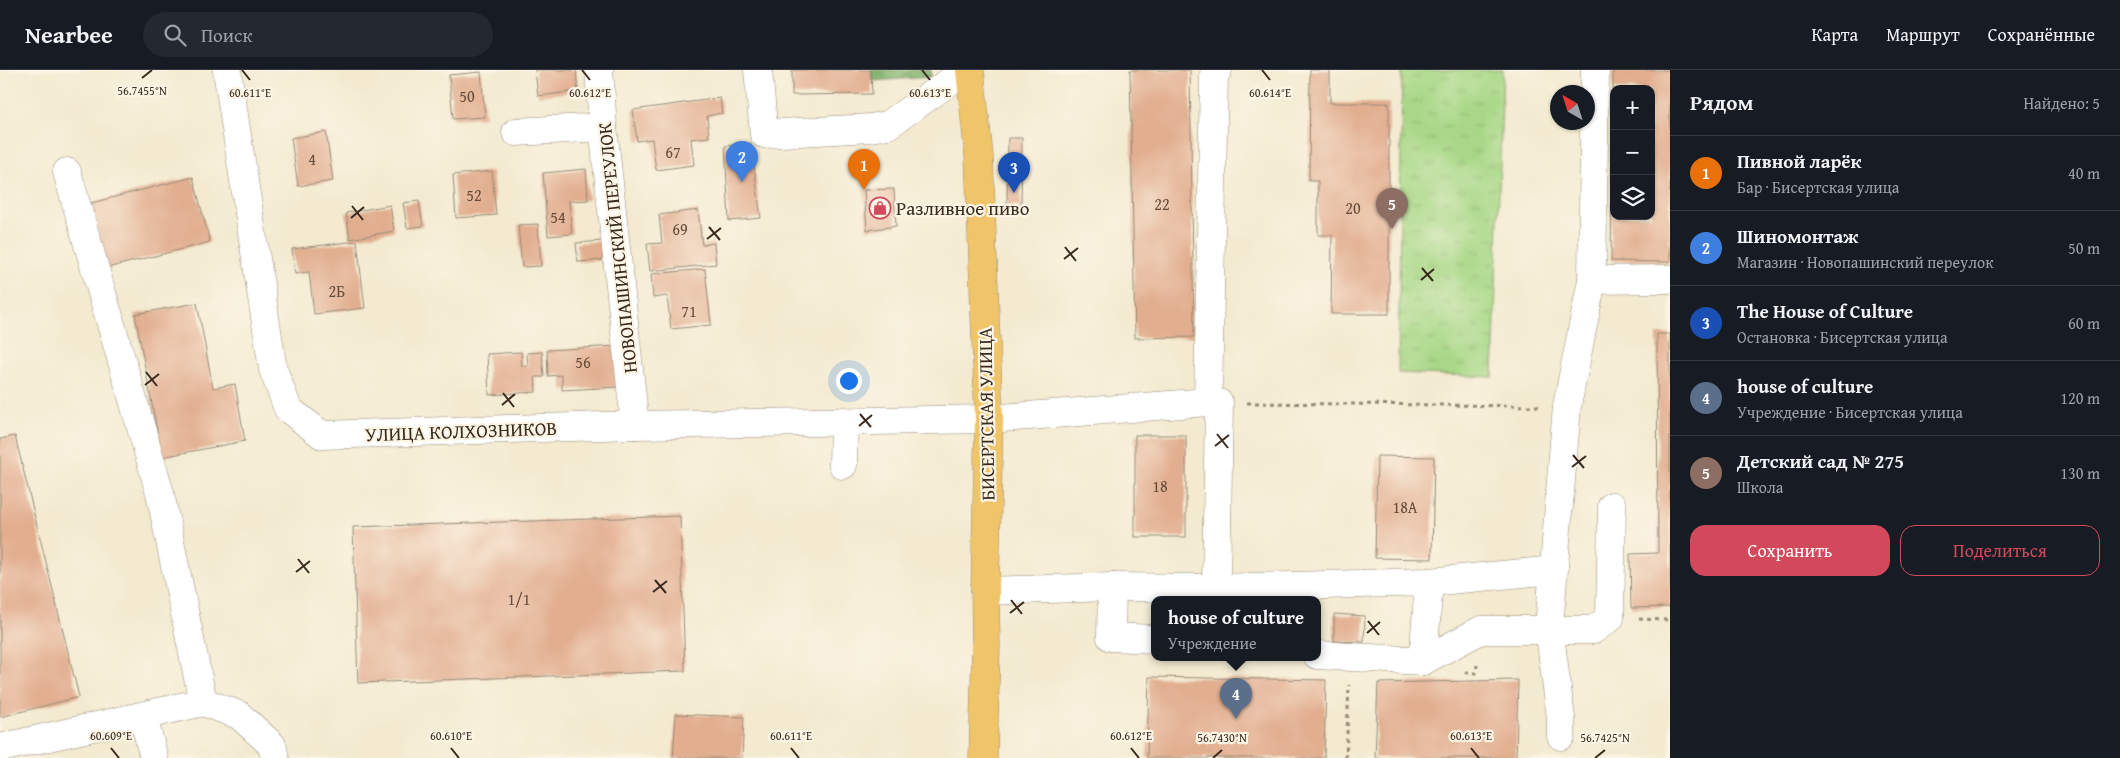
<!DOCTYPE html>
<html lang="ru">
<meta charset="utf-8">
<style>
:root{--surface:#171b24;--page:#242831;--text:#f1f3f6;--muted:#9ea1a6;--line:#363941;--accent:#d1495b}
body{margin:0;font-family:"Gentium Book Plus",serif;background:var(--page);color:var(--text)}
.controls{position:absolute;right:15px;top:15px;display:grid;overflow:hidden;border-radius:10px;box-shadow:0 1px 4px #0004}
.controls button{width:45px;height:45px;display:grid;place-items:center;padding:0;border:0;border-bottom:1px solid var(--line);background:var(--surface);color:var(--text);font:25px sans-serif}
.compass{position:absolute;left:1550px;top:15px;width:45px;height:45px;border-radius:50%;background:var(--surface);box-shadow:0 1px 4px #0004;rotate:321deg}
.you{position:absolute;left:848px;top:310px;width:18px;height:18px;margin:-12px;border:4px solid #fff;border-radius:50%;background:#1a73e8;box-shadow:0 0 0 8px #1a73e833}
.badge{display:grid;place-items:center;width:32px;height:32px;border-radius:50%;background:var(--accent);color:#fff;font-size:16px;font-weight:700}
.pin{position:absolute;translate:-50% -41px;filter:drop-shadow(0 1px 2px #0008)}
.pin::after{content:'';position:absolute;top:26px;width:18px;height:15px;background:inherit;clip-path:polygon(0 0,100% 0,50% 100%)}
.popup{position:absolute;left:1151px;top:526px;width:170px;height:65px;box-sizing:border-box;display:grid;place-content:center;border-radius:10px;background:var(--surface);filter:drop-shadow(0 1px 4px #0005);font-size:16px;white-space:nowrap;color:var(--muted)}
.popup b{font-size:19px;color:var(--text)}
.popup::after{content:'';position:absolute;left:50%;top:100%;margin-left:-10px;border:10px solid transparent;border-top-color:var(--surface)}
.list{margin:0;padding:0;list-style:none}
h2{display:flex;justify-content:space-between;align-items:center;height:65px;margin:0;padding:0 20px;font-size:21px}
h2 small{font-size:16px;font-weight:400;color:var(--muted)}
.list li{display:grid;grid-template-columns:32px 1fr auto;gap:15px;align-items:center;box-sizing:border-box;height:75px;padding:0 20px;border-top:1px solid var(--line)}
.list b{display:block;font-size:19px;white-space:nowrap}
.list p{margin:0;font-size:16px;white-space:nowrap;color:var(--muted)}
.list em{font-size:16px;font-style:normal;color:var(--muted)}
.actions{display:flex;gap:10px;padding:15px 20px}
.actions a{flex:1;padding:11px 0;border:1px solid var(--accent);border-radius:15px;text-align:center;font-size:18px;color:var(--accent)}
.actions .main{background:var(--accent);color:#fff}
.icon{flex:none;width:28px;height:28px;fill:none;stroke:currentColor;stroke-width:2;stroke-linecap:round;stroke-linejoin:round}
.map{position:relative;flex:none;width:1670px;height:688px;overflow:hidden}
header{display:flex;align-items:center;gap:30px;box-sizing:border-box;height:70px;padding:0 25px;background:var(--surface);border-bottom:1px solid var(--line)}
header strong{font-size:24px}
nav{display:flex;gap:28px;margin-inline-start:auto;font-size:18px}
.search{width:350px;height:45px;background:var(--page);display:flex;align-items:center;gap:12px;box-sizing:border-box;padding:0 18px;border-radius:28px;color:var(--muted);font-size:19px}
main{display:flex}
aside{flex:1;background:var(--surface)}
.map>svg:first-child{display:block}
.forest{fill:url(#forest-crowns);stroke:#607149}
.park{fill:url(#park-tufts);stroke:#728152}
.building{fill:#e2ae90}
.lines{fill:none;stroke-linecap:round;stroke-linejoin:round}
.minor-casing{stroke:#978a77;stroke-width:29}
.major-casing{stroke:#978a77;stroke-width:29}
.path{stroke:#978a77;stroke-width:3;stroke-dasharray:4 4;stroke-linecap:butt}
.minor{stroke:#fff;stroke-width:28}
.major{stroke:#f0c469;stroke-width:28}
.ticks{fill:none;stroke:#3b2a1e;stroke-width:2}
.labels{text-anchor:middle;stroke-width:4.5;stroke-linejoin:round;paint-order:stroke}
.number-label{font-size:16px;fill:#654b3a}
.poi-label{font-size:19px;fill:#3b2a1e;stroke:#fcf5e5;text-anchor:start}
.street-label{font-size:19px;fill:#3b2a1e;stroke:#fcf5e5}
.ticks-label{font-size:12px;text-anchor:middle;fill:#3b2a1e;stroke:#fcf5e5;stroke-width:4.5;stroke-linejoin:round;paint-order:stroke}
</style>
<header>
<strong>Nearbee</strong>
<div class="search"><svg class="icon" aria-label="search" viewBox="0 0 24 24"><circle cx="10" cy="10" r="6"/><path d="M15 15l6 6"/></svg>Поиск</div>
<nav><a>Карта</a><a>Маршрут</a><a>Сохранённые</a></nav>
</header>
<main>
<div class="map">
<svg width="1670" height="688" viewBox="0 0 1670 688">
<defs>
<pattern id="forest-crowns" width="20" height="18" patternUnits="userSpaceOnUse" patternTransform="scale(1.25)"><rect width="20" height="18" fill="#86b874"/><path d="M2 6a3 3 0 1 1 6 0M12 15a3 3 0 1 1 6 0" fill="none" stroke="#6f965f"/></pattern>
<pattern id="park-tufts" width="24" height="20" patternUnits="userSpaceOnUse" patternTransform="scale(1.25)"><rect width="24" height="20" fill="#a8d887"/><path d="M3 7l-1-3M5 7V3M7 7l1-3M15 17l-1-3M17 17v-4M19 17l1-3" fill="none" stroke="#92ba74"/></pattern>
</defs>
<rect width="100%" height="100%" fill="#fcf5e5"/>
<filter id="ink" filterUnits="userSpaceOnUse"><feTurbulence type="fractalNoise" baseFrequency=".02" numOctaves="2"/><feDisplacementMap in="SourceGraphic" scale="10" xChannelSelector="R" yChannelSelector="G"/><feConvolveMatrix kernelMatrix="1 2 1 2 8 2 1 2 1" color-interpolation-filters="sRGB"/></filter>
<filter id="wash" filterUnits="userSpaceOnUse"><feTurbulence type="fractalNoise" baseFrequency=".0096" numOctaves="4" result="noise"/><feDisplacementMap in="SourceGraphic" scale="20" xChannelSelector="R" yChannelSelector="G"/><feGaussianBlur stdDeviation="1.12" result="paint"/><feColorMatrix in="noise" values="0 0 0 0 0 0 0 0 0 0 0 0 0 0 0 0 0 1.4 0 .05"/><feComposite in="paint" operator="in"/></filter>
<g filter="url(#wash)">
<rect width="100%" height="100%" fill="#f3ead0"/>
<!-- forest -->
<polygon class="forest" points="871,0 931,0 931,7 872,11"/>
<!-- park -->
<polygon class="park" points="1402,0 1503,0 1493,307 1398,303"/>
<g id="blocks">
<!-- building -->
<g class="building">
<polygon points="535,0 576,0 578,21 538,26"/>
<polygon points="792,0 871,0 872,24 792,25"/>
<polygon points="1130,0 1190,0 1194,267 1135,268"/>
<polygon points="1310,0 1330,0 1330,33 1389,33 1389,244 1331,244 1332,165 1318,165 1318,111 1309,111"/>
<polygon points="1613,0 1670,0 1670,192 1611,191 1612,95 1614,95 1614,146 1651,146 1651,19 1613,19"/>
<polygon points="481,2 485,47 453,49 449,5"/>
<polygon points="720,28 722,43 707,46 709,67 691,69 694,95 656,100 652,69 637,71 633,40"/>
<polygon points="326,62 333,111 298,116 291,68"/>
<polygon points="1008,68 1022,68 1021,136 1007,136"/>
<polygon points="751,73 761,148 729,151 725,76"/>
<polygon points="586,99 588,130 569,131 572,164 548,166 543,103"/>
<polygon points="492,101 496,145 456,148 453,105"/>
<polygon points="193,107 210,172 107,198 91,133"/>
<polygon points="894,119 896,156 867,160 864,120"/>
<polygon points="419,131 423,156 407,158 403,133"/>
<polygon points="390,135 394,161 350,169 346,143"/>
<polygon points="698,140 702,175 714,173 716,194 650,201 647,174 662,173 659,145"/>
<polygon points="538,154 541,196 522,197 518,155"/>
<polygon points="357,171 365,238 314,244 309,202 295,204 292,179"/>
<polygon points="603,171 605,190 578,192 576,173"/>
<polygon points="705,199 711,255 671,259 667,226 653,228 651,204"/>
<polygon points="197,233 213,318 235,314 245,371 162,387 135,244"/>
<polygon points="1657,264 1670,264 1670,537 1631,538 1630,484 1658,483"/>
<polygon points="617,276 619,317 562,320 562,305 548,306 547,280"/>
<polygon points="521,282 522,296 528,296 527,283 542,282 544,307 535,307 536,322 489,325 487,284"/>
<rect x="1135" y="365" width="51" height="102"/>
<polygon points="15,366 79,627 0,647 0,369"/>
<polygon points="1377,386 1434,387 1432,489 1375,488"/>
<polygon points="680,446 685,601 358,613 353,457"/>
<polygon points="1334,544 1365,546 1364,572 1334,571"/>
<polygon points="1149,607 1326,610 1324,688 1147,688"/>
<polygon points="1518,610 1516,688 1375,688 1378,613"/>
<polygon points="676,644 744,647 742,688 673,688"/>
</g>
</g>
</g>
<g filter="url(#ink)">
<use href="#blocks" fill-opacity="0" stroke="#978a77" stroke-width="1"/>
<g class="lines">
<!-- minor casing -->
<g class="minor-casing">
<g id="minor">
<polyline points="227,0 273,299 288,339 322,365 635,355 989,349 1208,332 1214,4 1218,0"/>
<polyline points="599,0 603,57 635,355"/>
<polyline points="758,0 764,64 870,58 888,55 966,0"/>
<polyline points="516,62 603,57"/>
<polyline points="67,102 160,423 203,632"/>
<polyline points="1592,210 1670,209"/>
<polyline points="1208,332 1219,333 1216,518 1221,530"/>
<polyline points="843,395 844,351"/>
<polyline points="1112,517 1111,567 1155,569"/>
<polyline points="985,521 1112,517 1216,518 1429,512 1554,500"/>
<polyline points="1317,585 1423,591 1481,560 1593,560 1610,548 1612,436"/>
<polyline points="1423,591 1429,512"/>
<polyline points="143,646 154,688"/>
<polyline points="1561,666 1561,648 1549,558 1567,336 1592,210 1595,0"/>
<polyline points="0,678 203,632 239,645 272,675 275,688"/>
</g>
</g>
<!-- major casing -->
<g class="major-casing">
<polyline id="major" points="970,0 979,86 989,349 985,521 986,576 983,688"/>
</g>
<!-- path -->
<g class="path">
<polyline points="1247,333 1539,336"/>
<polyline points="1639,549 1670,550"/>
<polyline points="1465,602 1476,603 1477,595"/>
<polyline points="1346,688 1349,615"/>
</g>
<!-- minor -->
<use href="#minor" class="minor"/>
<!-- major -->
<use href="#major" class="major"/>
</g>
</g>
<!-- ticks -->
<path class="ticks" d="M 242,0 L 250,10M 582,0 L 590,10M 922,0 L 930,10M 1262,0 L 1270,10M 142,8 L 152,0M 352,136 L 363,150M 351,148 L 364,137M 709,157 L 720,170M 707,169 L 721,158M 1065,177 L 1076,191M 1064,189 L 1078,178M 1422,198 L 1433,211M 1421,210 L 1434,199M 146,302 L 157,316M 145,315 L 159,304M 503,323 L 514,337M 502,335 L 515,324M 860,344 L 871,357M 859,356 L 872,345M 1217,364 L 1228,378M 1215,376 L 1229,365M 1573,385 L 1584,398M 1572,397 L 1586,386M 298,489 L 309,503M 296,502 L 310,491M 655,510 L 666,523M 653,522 L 667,511M 1011,530 L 1022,544M 1010,543 L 1024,532M 1368,551 L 1379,565M 1367,563 L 1380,552M 111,678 L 119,688M 451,678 L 459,688M 791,678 L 799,688M 1131,678 L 1139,688M 1471,678 L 1479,688M 1213,688 L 1222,680M 1595,688 L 1605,680"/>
<!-- icons -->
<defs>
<g id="shop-ring" transform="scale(1.125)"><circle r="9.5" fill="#fcf5e5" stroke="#d1495b" stroke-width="1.5"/><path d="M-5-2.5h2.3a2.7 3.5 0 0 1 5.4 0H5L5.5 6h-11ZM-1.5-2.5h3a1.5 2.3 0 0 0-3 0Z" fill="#d1495b"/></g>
</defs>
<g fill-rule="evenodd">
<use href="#shop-ring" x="880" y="138"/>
</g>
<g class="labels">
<!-- number labels -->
<g class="number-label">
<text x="467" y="32">50</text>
<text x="673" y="88">67</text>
<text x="312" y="95">4</text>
<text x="474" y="131">52</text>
<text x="1162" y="140">22</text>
<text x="1353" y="144">20</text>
<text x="558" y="153">54</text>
<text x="680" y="165">69</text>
<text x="337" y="227">2Б</text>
<text x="689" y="247">71</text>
<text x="583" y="298">56</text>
<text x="1160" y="422">18</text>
<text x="1405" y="443">18А</text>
<text x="519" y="535">1/1</text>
</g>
<!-- poi labels -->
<g class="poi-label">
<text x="896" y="145">Разливное пиво</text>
</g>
<!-- street labels -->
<g class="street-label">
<text transform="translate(617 178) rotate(-96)" y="7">НОВОПАШИНСКИЙ ПЕРЕУЛОК</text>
<text transform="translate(986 344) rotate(-91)" y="7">БИСЕРТСКАЯ УЛИЦА</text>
<text transform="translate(461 361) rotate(-2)" y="7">УЛИЦА КОЛХОЗНИКОВ</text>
</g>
</g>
<g class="ticks-label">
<text x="142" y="25">56.7455°N</text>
<text x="1270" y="27">60.614°E</text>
<text x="250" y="27">60.611°E</text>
<text x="590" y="27">60.612°E</text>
<text x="930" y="27">60.613°E</text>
<text x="111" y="670">60.609°E</text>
<text x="451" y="670">60.610°E</text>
<text x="791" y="670">60.611°E</text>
<text x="1131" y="670">60.612°E</text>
<text x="1471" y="670">60.613°E</text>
<text x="1222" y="672">56.7430°N</text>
<text x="1605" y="672">56.7425°N</text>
</g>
</svg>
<div class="controls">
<button>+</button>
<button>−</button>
<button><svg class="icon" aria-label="layers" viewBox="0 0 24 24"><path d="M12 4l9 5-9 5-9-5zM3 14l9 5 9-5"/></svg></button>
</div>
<svg class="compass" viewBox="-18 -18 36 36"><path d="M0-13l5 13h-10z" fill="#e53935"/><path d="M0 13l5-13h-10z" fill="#9ea1a6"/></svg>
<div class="you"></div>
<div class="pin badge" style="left:864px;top:120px;background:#e8710a">1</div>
<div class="pin badge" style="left:742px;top:112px;background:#3f7fe0">2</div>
<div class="pin badge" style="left:1014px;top:123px;background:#1a4fb4">3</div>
<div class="pin badge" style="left:1236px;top:649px;background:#5c6f8a">4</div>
<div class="popup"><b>house of culture</b>Учреждение</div>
<div class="pin badge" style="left:1392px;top:159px;background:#8d6e63">5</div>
</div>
<aside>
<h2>Рядом<small>Найдено: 5</small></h2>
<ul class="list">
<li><span class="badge" style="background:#e8710a">1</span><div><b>Пивной ларёк</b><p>Бар · Бисертская улица</p></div><em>40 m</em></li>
<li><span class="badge" style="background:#3f7fe0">2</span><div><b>Шиномонтаж</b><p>Магазин · Новопашинский переулок</p></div><em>50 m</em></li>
<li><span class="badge" style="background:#1a4fb4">3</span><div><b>The House of Culture</b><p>Остановка · Бисертская улица</p></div><em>60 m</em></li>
<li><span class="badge" style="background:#5c6f8a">4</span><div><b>house of culture</b><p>Учреждение · Бисертская улица</p></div><em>120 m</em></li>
<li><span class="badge" style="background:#8d6e63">5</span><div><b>Детский сад № 275</b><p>Школа</p></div><em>130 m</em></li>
</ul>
<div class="actions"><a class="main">Сохранить</a><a>Поделиться</a></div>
</aside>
</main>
